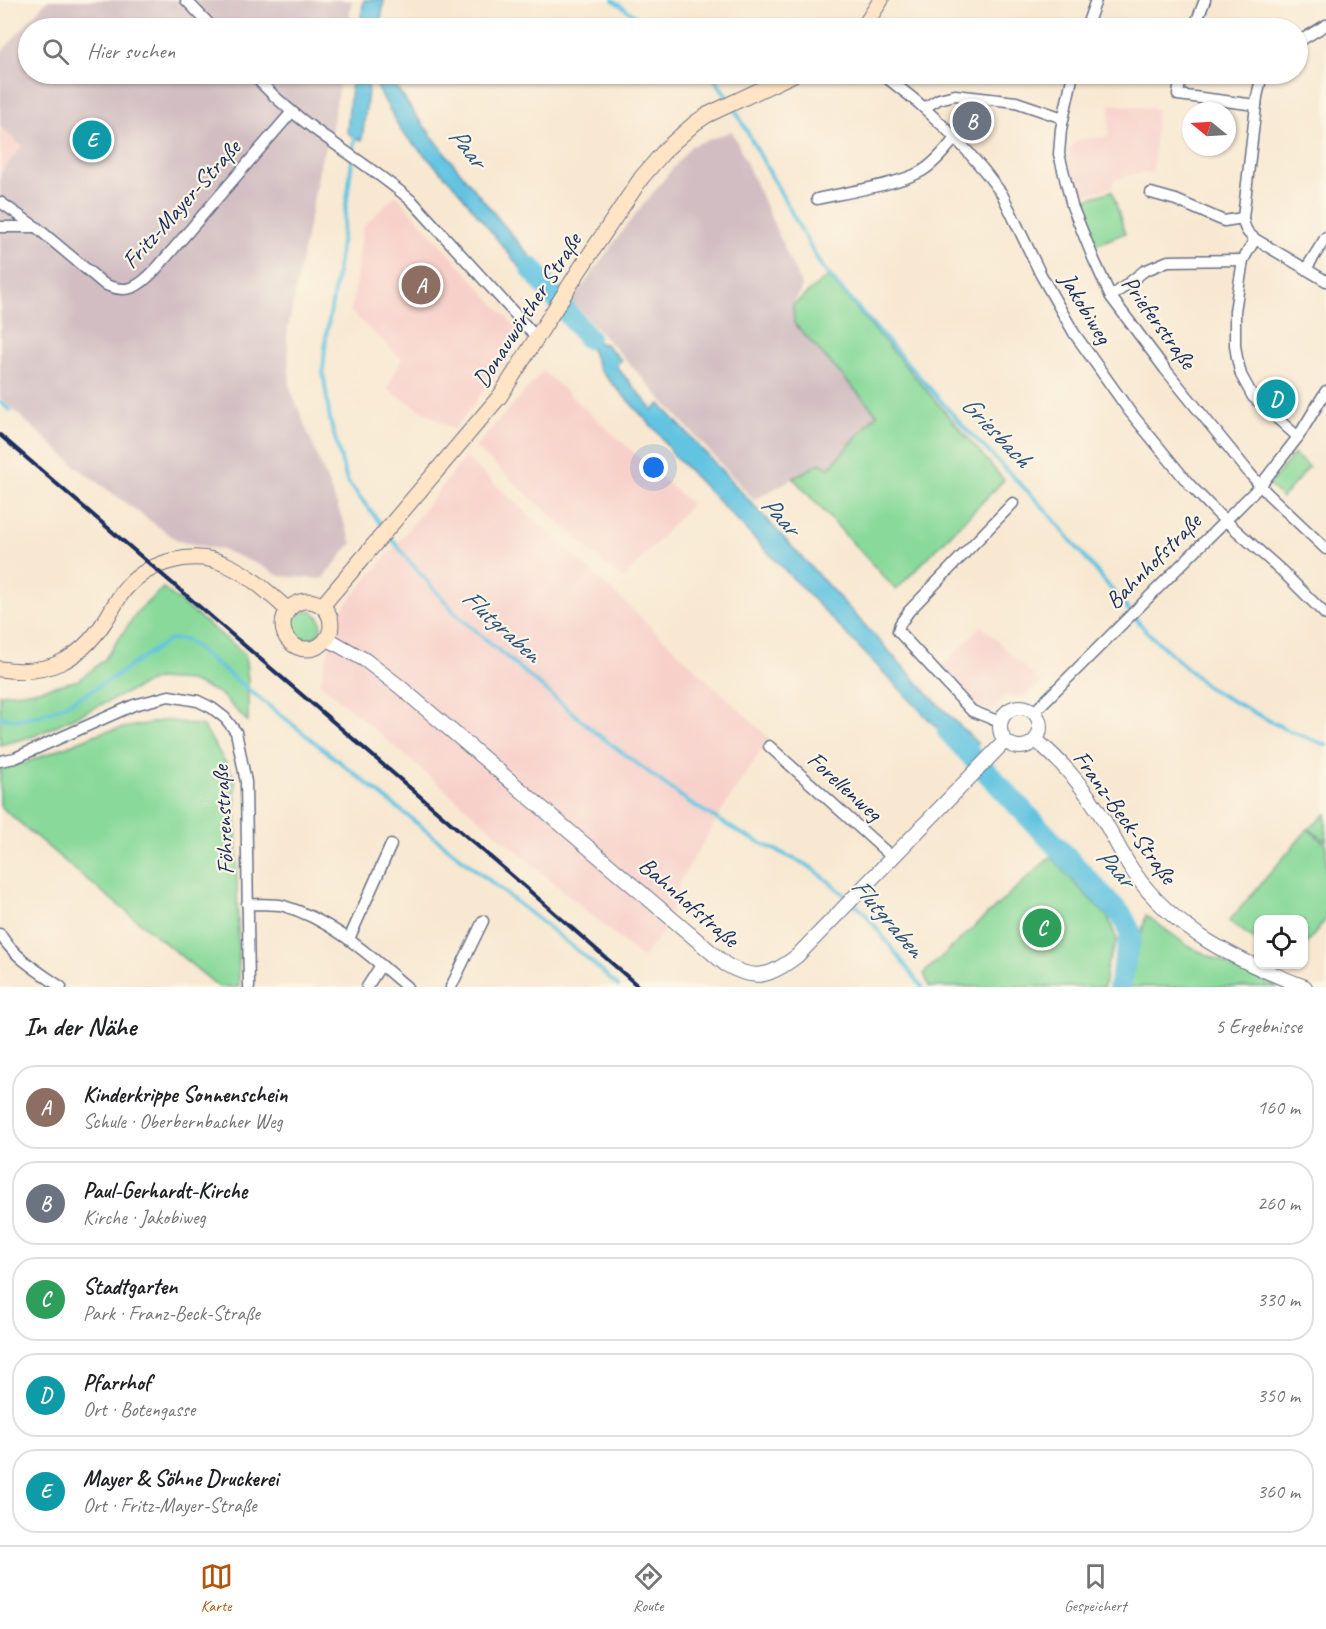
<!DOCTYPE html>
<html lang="de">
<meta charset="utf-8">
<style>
:root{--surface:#fff;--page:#f2f2f2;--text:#202124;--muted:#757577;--line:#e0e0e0;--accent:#b45309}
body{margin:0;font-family:Caveat,sans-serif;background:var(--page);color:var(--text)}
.controls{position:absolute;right:18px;bottom:18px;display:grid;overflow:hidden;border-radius:12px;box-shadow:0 2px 4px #0004}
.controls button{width:54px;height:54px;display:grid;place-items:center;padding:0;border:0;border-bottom:2px solid var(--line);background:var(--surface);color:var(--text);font:30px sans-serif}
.compass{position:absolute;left:1182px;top:102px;width:54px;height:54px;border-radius:50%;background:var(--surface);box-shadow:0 2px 4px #0004;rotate:288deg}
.you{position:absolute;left:654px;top:468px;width:21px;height:21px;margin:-15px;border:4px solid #fff;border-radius:50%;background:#1a73e8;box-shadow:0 0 0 9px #1a73e833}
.badge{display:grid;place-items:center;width:39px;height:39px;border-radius:50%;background:var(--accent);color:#fff;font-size:20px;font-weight:700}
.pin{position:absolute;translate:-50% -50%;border:3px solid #fff;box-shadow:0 2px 6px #0006}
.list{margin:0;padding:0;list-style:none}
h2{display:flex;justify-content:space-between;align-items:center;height:78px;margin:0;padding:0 24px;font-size:26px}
h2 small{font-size:20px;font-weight:400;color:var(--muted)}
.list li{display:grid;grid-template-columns:39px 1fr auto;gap:18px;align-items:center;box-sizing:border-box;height:84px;margin:0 12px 12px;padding:0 12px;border:2px solid var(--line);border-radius:24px}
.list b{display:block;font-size:22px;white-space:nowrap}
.list p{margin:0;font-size:20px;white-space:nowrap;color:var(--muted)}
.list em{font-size:20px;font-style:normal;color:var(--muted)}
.icon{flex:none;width:33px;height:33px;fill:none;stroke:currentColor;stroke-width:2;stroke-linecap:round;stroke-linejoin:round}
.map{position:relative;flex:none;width:1326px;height:987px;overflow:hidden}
.search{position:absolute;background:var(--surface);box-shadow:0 2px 4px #0004;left:18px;right:18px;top:18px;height:66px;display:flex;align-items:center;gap:15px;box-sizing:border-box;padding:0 21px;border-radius:33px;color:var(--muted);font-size:22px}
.sheet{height:558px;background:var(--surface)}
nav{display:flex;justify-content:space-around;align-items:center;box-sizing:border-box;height:84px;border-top:2px solid var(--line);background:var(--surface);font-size:16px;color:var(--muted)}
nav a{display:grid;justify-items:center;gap:3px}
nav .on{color:var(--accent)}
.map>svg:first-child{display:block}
.built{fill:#f7d0ca}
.industrial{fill:#d2bec2}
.green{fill:#88d99a;stroke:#52847c;stroke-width:1.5}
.water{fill:#63c4e1;stroke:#3f7aa0;stroke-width:1.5}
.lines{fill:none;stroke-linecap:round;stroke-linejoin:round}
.stream{stroke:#63c4e1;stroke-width:4}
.river{stroke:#63c4e1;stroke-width:22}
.minor-casing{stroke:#687086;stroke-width:13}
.tertiary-casing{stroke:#687086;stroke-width:16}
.secondary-casing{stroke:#687086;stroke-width:17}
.minor{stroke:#fff;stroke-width:10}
.tertiary{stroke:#fff;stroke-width:14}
.secondary{stroke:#ffe4c6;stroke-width:15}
.rail{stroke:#1b2f5e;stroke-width:4}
.labels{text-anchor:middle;stroke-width:4.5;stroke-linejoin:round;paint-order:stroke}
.street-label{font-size:24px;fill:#1b2f5e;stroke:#fcf5e5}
.water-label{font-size:26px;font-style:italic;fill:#2d547f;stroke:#fcf5e5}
</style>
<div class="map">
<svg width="1326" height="987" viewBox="0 0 1326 987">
<rect width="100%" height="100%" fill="#fcf5e5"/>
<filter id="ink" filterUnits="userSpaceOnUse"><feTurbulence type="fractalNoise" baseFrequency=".0167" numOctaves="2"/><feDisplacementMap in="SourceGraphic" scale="12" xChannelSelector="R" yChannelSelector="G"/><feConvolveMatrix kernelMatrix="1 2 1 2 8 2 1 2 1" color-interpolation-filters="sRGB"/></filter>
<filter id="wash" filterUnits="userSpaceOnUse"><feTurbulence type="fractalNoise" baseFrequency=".008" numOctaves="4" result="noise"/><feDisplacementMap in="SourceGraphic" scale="24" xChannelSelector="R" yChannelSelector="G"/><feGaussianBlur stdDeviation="1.35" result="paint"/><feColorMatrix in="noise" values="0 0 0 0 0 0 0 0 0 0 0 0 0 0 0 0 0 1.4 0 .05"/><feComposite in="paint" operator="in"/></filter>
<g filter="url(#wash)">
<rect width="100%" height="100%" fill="#f8e8d1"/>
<!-- built -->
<g class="built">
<polygon points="1110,104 1157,109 1153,173 1135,174 1113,180 1112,187 1077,197 1068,162 1068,149 1079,139 1108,137"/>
<polygon points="0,127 22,146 0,174"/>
<polygon points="396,195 518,330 514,349 454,430 387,389 402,359 351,312 363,227"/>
<polygon points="543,371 691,504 623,580 475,447"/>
<polygon points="465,457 618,596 769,738 728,801 680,881 667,927 642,958 320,683 338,614 401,539"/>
<polygon points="981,625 1042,684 1024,696 1005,696 991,712 975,707 940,670"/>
</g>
<!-- industrial -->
<g class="industrial">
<polygon points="47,0 352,0 348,28 28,28 28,74 341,74 332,128 322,156 287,333 290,388 352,543 322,579 279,576 262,566 223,550 178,541 78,468 0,398 0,174 22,146 0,127 0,54"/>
<polygon points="732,131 802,287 793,305 794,323 877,414 829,469 820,463 754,500 572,301 627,225 691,146"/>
</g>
<!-- green -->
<g class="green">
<polygon points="1112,191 1125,233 1095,245 1080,201"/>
<polygon points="828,276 1004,480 896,590 793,478 820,463 829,468 877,414 794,323 793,305"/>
<polygon points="1294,454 1309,467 1282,498 1269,485"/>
<polygon points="163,588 245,654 248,681 248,722 219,693 190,681 156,679 34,736 0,745 0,694 34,691 79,680 105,659 138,611"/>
<circle cx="307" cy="625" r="14"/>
<polygon points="167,720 203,726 235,778 239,987 219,987 68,864 0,806 0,769 25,763 102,732"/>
<polygon points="1326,814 1326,841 1309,829"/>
<polygon points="1308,829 1326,844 1326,919 1304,947 1304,920 1258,920 1258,942 1229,921"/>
<polygon points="1051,856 1080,889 1108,917 1117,940 1107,965 1104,987 929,987 924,973"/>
<polygon points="1146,915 1188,946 1278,987 1129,987"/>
</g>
<!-- water -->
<g class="water">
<polygon points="364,0 384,0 380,28 359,28"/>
<path d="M 352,74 L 386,74 C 400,90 410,109 424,126 C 466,180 510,234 556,286 L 546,300 L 453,184 L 402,132 L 370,74 L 362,140 L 355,138 L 347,132 Z"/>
<polygon points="572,309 599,343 605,344 621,360 616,366 653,410 660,404 933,699 978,744 965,757 671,452 660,435 599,369 592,351 566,319"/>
</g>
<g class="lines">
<!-- stream -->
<g class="stream">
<polyline points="613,0 652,28"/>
<polyline points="711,74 729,99"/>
<polyline points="733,106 821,266 964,427 1045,509 1146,631 1210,689 1287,730 1326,745"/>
<polyline points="355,138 336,281 326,336 323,371 330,420 347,481 384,528"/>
<polyline points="0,402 10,410"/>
<polyline points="388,534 410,562 458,616 600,736 690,803 742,834 809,866 831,883 864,912 922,987"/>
<path d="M 0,717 C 44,733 134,662 171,639 L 186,640 L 587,958 L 618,986"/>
</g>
<!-- river -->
<g class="river">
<polyline points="531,268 588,338"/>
<polyline points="948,731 1122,916 1131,934 1119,987"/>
</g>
</g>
</g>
<g filter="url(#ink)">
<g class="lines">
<!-- minor casing -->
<g class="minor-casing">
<g id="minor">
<polyline points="186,0 213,28"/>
<polyline points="1086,28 1096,0"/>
<polyline points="1194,28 1205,0"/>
<polyline points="1298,42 1326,25"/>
<path d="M 253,74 C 299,127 361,157 413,202 L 537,338"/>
<path d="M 882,74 C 895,85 910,95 923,107 C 952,133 979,162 1002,194 L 1041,275 L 1074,333 L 1130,412 L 1189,484 L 1219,515 L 1282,571 L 1326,615"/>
<polyline points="1073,74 1061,129 1059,154 1072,206 1094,260 1111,297 1165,369 1251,475 1268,494 1326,549"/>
<polyline points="1181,74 1178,95 1256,105"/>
<path d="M 1262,74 L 1257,97 L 1243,218 C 1244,228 1247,233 1255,239 L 1326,281"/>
<polyline points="924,108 939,99 955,95 1016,102 1063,118"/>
<polyline points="1151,193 1176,200 1224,221 1243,218"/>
<path d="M 817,199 C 843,193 900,184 922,171 C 935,163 945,151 955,138"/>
<polyline points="0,202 36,227 0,227"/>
<path d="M 36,227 L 104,284 C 128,295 139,287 156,269 L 291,113"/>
<polyline points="1255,239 1243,260 1235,311 1235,345 1237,358 1241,375 1253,397 1298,437"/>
<polyline points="1306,269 1326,237"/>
<polyline points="1111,297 1144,271 1168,261 1243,260"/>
<polyline points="1034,712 1260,486 1298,437 1326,391"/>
<polyline points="1000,722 972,711 898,631 900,624 909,611 1013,503"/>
<polyline points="769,746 893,858"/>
<polyline points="0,761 15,758 134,705 169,696 198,701 212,708 225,718 236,732 246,782 249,987"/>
<path d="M 247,904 C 259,905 273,903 284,906 C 332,920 370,956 407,987"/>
<path d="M 0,934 C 14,957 39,972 61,987"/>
<polyline points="349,939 391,845"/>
<polyline points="367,987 381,965"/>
<polyline points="451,987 483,921"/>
</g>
</g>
<!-- tertiary casing -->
<g class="tertiary-casing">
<g id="tertiary">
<path d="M 328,639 L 365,660 L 399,686 L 725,964 C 755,982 771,976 797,956 L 1005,741"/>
<circle cx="1020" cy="727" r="20"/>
<path d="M 1036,740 C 1061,761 1082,785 1099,812 C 1111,831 1120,852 1133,871 C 1173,931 1240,962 1305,987"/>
</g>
</g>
<!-- secondary casing -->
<g class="secondary-casing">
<g id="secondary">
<polyline points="863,28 881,0"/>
<circle cx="307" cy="625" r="24"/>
<polyline points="322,606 500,396 580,269 642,177 667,148 695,123 707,115 794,74"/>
<path d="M 0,669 C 47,676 79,661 105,621 C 113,609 118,596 128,586 C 151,561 194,550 225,564 C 249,574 269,593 288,610"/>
</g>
</g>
<!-- minor -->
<use href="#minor" class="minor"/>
<!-- tertiary -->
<use href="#tertiary" class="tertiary"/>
<!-- secondary -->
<use href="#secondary" class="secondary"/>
<!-- rail -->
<polyline class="rail" points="0,435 524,886 639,987"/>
</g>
</g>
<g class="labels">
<!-- street labels -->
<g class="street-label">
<text transform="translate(181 204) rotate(-48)" y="8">Fritz-Mayer-Straße</text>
<text transform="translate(1086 308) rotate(59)" y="8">Jakobiweg</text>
<text transform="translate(527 310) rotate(-57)" y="8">Donauwörther Straße</text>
<text transform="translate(1159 322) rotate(54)" y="8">Prieferstraße</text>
<text transform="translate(1153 561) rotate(-45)" y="8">Bahnhofstraße</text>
<text transform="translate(845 786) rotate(42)" y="8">Forellenweg</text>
<text transform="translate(1125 817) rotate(54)" y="8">Franz-Beck-Straße</text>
<text transform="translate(223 820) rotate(-93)" y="8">Föhrenstraße</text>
<text transform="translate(689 902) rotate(41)" y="8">Bahnhofstraße</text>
</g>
<!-- water labels -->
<g class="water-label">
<text transform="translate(468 147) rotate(51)" y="9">Paar</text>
<text transform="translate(997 431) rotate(46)" y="9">Griesbach</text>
<text transform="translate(781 515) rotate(47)" y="9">Paar</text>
<text transform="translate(502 625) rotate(42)" y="9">Flutgraben</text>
<text transform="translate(1116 867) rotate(47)" y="9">Paar</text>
<text transform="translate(888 917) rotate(49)" y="9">Flutgraben</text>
</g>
</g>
</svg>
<div class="controls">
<button><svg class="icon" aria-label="locate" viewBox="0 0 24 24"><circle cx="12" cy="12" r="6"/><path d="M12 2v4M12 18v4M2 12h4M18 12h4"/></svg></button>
</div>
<svg class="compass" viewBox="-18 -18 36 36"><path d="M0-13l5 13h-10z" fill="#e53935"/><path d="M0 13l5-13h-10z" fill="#757577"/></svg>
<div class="you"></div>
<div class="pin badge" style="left:421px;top:285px;background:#8d6e63">A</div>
<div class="pin badge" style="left:972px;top:121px;background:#6b7280">B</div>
<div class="pin badge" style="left:1042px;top:928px;background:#2e9e5b">C</div>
<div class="pin badge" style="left:1276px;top:399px;background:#0f9aa8">D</div>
<div class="pin badge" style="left:92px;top:140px;background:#0f9aa8">E</div>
<div class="search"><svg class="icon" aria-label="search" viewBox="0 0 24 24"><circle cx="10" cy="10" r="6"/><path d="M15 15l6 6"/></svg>Hier suchen</div>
</div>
<section class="sheet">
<h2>In der Nähe<small>5 Ergebnisse</small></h2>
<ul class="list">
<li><span class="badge" style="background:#8d6e63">A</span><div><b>Kinderkrippe Sonnenschein</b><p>Schule · Oberbernbacher Weg</p></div><em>160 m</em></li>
<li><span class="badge" style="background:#6b7280">B</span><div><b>Paul-Gerhardt-Kirche</b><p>Kirche · Jakobiweg</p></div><em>260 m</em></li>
<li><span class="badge" style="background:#2e9e5b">C</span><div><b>Stadtgarten</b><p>Park · Franz-Beck-Straße</p></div><em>330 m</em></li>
<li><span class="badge" style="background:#0f9aa8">D</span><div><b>Pfarrhof</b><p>Ort · Botengasse</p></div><em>350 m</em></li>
<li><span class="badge" style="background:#0f9aa8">E</span><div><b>Mayer &amp; Söhne Druckerei</b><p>Ort · Fritz-Mayer-Straße</p></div><em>360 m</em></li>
</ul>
</section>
<nav>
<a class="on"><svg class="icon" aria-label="map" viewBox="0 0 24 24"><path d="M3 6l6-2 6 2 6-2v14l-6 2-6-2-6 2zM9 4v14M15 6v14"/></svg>Karte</a>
<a><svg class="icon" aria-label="directions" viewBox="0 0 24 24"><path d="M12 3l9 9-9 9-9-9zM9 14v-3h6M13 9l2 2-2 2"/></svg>Route</a>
<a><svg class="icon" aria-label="saved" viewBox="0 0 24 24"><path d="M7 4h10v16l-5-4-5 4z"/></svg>Gespeichert</a>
</nav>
